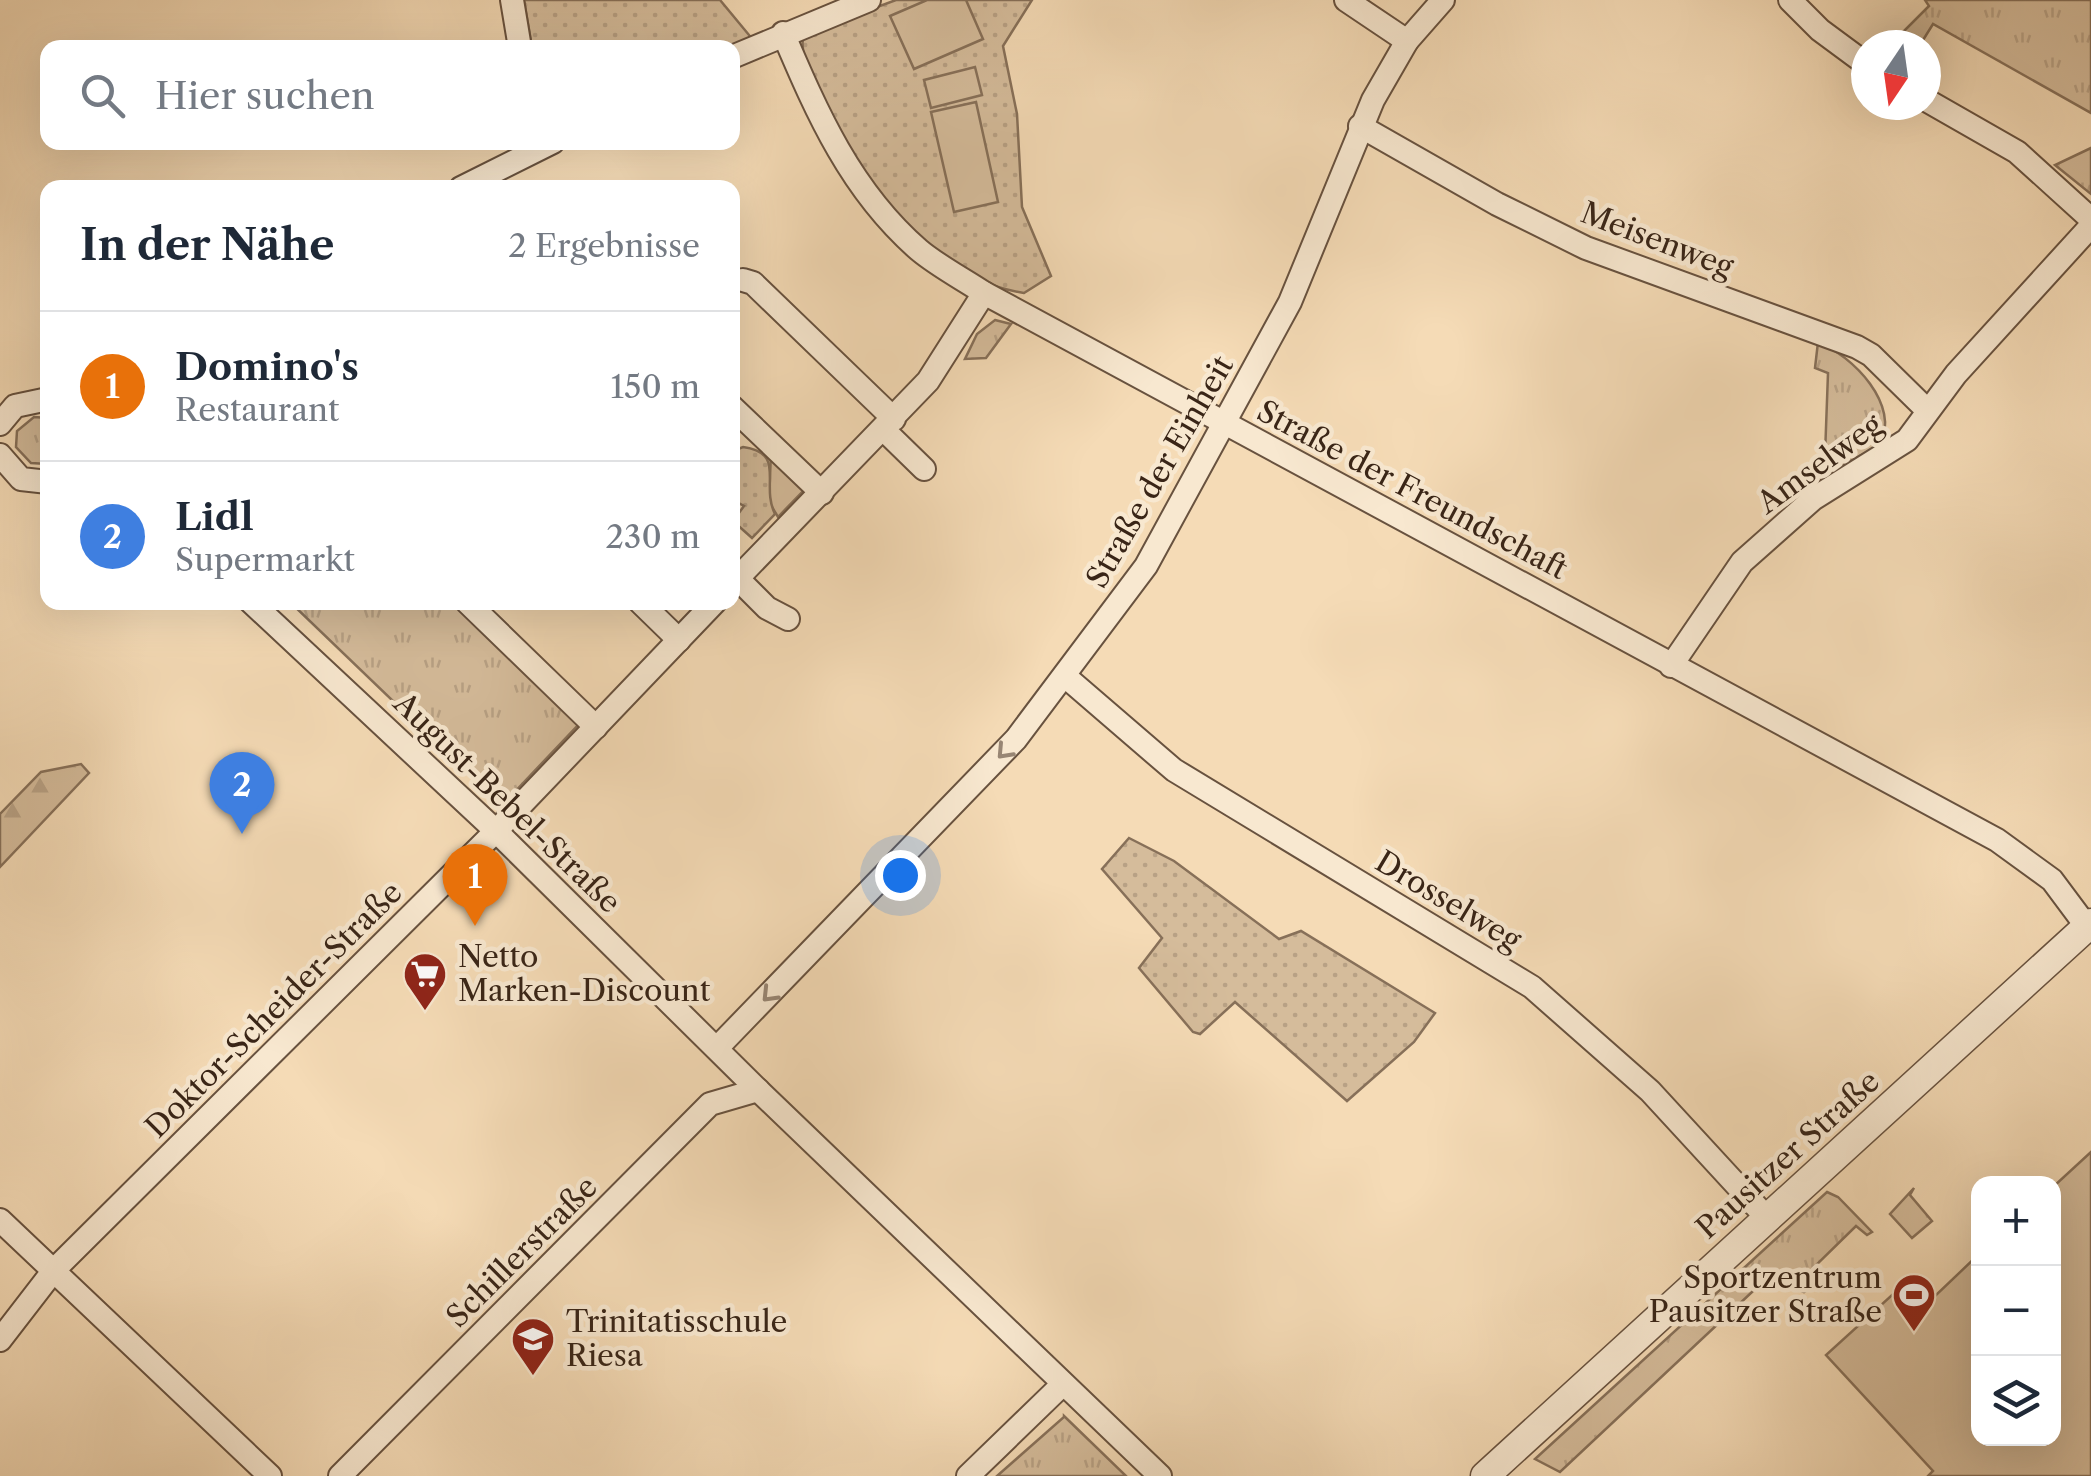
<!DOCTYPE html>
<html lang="de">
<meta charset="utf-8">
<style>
:root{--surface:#fff;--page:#f6f6f7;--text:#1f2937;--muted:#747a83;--line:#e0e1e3;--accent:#ea580c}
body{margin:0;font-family:"Libre Caslon Text",serif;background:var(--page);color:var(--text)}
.controls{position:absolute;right:30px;bottom:30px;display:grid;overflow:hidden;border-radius:20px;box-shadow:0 10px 40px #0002}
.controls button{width:90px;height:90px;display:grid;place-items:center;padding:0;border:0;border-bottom:2px solid var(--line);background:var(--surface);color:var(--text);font:50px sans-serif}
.compass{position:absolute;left:1851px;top:30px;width:90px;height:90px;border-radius:50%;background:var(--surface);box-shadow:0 10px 40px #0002;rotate:193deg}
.you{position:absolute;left:900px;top:875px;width:35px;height:35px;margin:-25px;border:8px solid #fff;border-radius:50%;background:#1a73e8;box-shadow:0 0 0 15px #1a73e833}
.badge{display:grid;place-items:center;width:65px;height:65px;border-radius:50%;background:var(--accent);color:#fff;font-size:32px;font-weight:700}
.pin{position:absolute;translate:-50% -82px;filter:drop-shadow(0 2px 5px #0008)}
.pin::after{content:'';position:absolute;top:52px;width:35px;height:30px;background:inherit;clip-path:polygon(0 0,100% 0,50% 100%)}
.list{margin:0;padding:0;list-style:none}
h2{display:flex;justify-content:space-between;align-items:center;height:130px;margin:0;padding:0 40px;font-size:42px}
h2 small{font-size:32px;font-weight:400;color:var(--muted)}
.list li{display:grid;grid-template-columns:65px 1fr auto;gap:30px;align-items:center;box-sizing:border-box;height:150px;padding:0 40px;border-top:2px solid var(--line)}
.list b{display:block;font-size:38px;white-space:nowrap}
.list p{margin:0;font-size:32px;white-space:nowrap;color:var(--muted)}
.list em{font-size:32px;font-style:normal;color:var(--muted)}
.icon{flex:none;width:55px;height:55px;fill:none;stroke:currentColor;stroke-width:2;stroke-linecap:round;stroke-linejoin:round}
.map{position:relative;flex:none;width:2091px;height:1476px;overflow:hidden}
.search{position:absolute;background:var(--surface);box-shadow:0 10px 40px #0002;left:40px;top:40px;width:700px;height:110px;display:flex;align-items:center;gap:25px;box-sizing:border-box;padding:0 35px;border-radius:20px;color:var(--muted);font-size:38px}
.panel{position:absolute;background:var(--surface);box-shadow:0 10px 40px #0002;left:40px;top:180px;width:700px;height:430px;border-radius:20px}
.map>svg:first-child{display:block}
.grass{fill:url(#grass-tufts);stroke:#877059;stroke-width:2.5}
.forest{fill:url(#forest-firs);stroke:#877059;stroke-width:2.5}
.park{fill:url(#park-dots);stroke:#877059;stroke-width:2.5}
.pitch{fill:#d5bc9b;stroke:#877059;stroke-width:2.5}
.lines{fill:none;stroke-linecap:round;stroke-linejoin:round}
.minor-casing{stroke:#68523f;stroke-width:26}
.tertiary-casing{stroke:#68523f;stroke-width:31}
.minor{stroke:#f8e8d0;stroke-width:22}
.tertiary{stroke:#f8e8d0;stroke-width:28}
.oneway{stroke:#988674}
.labels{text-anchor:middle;stroke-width:9;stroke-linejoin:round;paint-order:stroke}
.street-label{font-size:30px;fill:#392517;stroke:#f8e8d0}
.poi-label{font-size:30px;fill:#392517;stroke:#f8e8d0;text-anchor:start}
</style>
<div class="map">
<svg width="2091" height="1476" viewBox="0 0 2091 1476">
<defs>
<pattern id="grass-tufts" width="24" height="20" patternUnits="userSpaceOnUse" patternTransform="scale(2.5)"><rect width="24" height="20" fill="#d5bc9b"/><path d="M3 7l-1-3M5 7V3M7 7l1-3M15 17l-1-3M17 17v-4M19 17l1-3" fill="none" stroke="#b8a185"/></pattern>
<pattern id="forest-firs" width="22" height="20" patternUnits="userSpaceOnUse" patternTransform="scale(2.5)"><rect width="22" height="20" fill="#d5bc9b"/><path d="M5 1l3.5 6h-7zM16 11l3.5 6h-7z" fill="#b8a185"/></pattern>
<pattern id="park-dots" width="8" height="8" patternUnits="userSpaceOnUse" patternTransform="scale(2.5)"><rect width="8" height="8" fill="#d5bc9b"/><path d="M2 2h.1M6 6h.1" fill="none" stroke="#b8a185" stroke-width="1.8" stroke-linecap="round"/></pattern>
</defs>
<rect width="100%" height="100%" fill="#f5dbb6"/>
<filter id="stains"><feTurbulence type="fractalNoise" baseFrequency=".002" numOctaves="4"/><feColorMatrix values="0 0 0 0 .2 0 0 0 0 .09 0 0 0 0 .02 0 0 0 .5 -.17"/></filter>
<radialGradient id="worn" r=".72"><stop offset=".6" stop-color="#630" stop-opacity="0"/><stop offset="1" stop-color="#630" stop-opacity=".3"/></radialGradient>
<!-- grass -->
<g class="grass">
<polygon points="1925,0 2091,0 2091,113 1933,24 1920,45 1890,45 1929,6"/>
<polygon points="2091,148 2091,194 2055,165"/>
<polygon points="995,320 1011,324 986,358 965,359 977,334"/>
<path d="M 1818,342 C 1853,356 1901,405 1880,445 L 1813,481 L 1813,464 L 1825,455 L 1828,373 L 1815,368 Z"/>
<polygon points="34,417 47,418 47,464 31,463 16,447 17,431"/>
<polygon points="771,452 806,488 778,517 769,502"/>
<polygon points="291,603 456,603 580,723 507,800 496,800"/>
<polygon points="1914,1188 1910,1195 1932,1221 1912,1238 1890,1214"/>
<polygon points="1827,1192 1838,1197 1872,1232 1867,1235 1856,1226 1809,1272 1819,1283 1804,1292 1768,1277 1560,1472 1535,1459"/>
<polygon points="1064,1416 1126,1476 997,1476 1064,1417"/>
</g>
<!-- forest -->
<polygon class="forest" points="81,764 89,773 0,867 0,814 41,772"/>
<!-- park -->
<g class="park">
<polygon points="524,0 720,0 754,41 732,48 532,47"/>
<path d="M 896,0 L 1032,0 L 1003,46 L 1017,114 L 1022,207 L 1051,276 L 1024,293 C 984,287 947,265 916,238 C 884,211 790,74 804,34 Z"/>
<path d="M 743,447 C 787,453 760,484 775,514 L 752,538 L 733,521 L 744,506 L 733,500 L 733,451 Z"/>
<polygon points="1129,838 1174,861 1279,939 1301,931 1435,1013 1414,1042 1347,1101 1235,1002 1200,1034 1193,1032 1139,968 1162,938 1102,869"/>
</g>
<!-- pitch -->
<g class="pitch">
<polygon points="927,0 966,0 983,39 914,69 890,16"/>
<polygon points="975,67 982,95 931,108 924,80"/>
<polygon points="976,102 998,202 954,212 931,112"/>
<polygon points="2091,1152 2091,1476 1928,1476 1933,1471 1826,1355 1913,1276 1933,1298 1978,1255 1978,1438 2054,1438 2054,1186"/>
</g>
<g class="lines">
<!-- minor casing -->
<g class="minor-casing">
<g id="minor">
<polyline points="512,0 520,48"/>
<polyline points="1346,0 1407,41"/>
<polyline points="1790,0 1820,30 1866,64"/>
<path d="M 783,33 C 817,113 851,191 919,250 C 938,266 963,279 984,293 L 1997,840 L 2052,880 L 2087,927"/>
<polyline points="732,57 869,0"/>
<polyline points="1926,100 2017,152 2091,219"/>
<polyline points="1360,126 1497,204 1586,248 1857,347 1871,355 1927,410"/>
<polyline points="461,188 553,142"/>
<polyline points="743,280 753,283 894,419"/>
<polyline points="732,407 822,493"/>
<polyline points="0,424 15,406 48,399"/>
<polyline points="883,429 924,469"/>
<polyline points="0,455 21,479 48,482"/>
<polyline points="738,579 767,608 788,619"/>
<polyline points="732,584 928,381 984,293"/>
<polyline points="251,602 496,831 758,1090 1160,1476"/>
<polyline points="467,602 596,727"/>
<polyline points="640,602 679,640"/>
<polyline points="1671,666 1742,562 1813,499 1907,440 1956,374 2091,226"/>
<polyline points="1066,677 1174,770 1532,987 1650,1091 1766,1217"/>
<polyline points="717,1048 1016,739 1146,566 1290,302 1373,100 1407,41 1443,0"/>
<polyline points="0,1220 270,1476"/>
<polyline points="0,1340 54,1270 496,831 715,602"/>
<polyline points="340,1476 710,1104 758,1090"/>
<polyline points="968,1476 1063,1384"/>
</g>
</g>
<!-- tertiary casing -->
<g class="tertiary-casing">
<polyline id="tertiary" points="1485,1476 2091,923"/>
</g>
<!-- minor -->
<use href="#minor" class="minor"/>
<!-- tertiary -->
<use href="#tertiary" class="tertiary"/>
</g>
<!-- one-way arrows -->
<defs><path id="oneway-chevron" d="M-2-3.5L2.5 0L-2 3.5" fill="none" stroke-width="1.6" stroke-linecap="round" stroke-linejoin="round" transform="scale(2.5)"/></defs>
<g class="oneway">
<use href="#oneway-chevron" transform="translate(1004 752) rotate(133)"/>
<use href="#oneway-chevron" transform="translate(769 995) rotate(134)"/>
</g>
<!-- icons -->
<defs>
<g id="supermarket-pin" transform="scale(2.25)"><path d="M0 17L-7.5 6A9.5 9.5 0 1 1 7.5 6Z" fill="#8f2418" stroke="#f8e8d0"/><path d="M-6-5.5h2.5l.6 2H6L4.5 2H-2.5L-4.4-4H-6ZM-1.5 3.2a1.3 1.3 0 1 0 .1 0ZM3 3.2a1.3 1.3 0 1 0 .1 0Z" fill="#fff"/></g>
<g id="stadium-pin" transform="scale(2.25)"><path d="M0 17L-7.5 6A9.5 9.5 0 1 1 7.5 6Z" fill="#8f2418" stroke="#f8e8d0"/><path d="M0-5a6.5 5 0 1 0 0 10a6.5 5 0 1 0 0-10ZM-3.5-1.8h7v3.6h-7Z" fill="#fff"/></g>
<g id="school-pin" transform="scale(2.25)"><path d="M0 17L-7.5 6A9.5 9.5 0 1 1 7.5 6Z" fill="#8f2418" stroke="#f8e8d0"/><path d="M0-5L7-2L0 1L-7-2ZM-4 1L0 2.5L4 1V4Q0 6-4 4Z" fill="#fff"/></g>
</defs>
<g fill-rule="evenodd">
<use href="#supermarket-pin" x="425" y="974"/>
<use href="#stadium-pin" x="1914" y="1295"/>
<use href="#school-pin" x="533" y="1339"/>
</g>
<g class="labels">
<!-- street labels -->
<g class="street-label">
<text transform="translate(1657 240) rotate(21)" y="10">Meisenweg</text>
<text transform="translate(1820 464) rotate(-36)" y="10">Amselweg</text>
<text transform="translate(1160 472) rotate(-60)" y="10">Straße der Einheit</text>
<text transform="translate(1412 490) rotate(28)" y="10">Straße der Freundschaft</text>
<text transform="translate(507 803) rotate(44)" y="10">August-Bebel-Straße</text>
<text transform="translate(1448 901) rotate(31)" y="10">Drosselweg</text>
<text transform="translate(274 1010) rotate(-45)" y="10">Doktor-Scheider-Straße</text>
<text transform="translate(1788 1155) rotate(-42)" y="10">Pausitzer Straße</text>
<text transform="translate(522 1252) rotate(-45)" y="10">Schillerstraße</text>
</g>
<!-- poi labels -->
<g class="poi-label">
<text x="458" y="967">Netto<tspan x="458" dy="34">Marken-Discount</tspan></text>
<text x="1882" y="1288" text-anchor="end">Sportzentrum<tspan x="1882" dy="34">Pausitzer Straße</tspan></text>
<text x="566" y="1332">Trinitatisschule<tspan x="566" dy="34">Riesa</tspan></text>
</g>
</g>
<rect width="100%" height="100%" filter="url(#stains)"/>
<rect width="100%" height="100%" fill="url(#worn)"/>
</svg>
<div class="controls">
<button>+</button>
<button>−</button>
<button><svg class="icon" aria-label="layers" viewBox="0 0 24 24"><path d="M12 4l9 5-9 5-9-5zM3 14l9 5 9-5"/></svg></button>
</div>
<svg class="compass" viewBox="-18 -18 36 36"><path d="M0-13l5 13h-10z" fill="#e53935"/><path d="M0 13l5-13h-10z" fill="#747a83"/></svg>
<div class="you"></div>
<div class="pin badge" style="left:475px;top:926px;background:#e8710a">1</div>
<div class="pin badge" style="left:242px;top:834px;background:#3f7fe0">2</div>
<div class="search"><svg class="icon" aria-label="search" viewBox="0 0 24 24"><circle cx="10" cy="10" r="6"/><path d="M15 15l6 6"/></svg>Hier suchen</div>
<section class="panel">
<h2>In der Nähe<small>2 Ergebnisse</small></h2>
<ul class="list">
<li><span class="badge" style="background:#e8710a">1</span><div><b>Domino's</b><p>Restaurant</p></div><em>150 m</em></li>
<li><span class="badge" style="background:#3f7fe0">2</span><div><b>Lidl</b><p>Supermarkt</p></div><em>230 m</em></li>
</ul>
</section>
</div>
